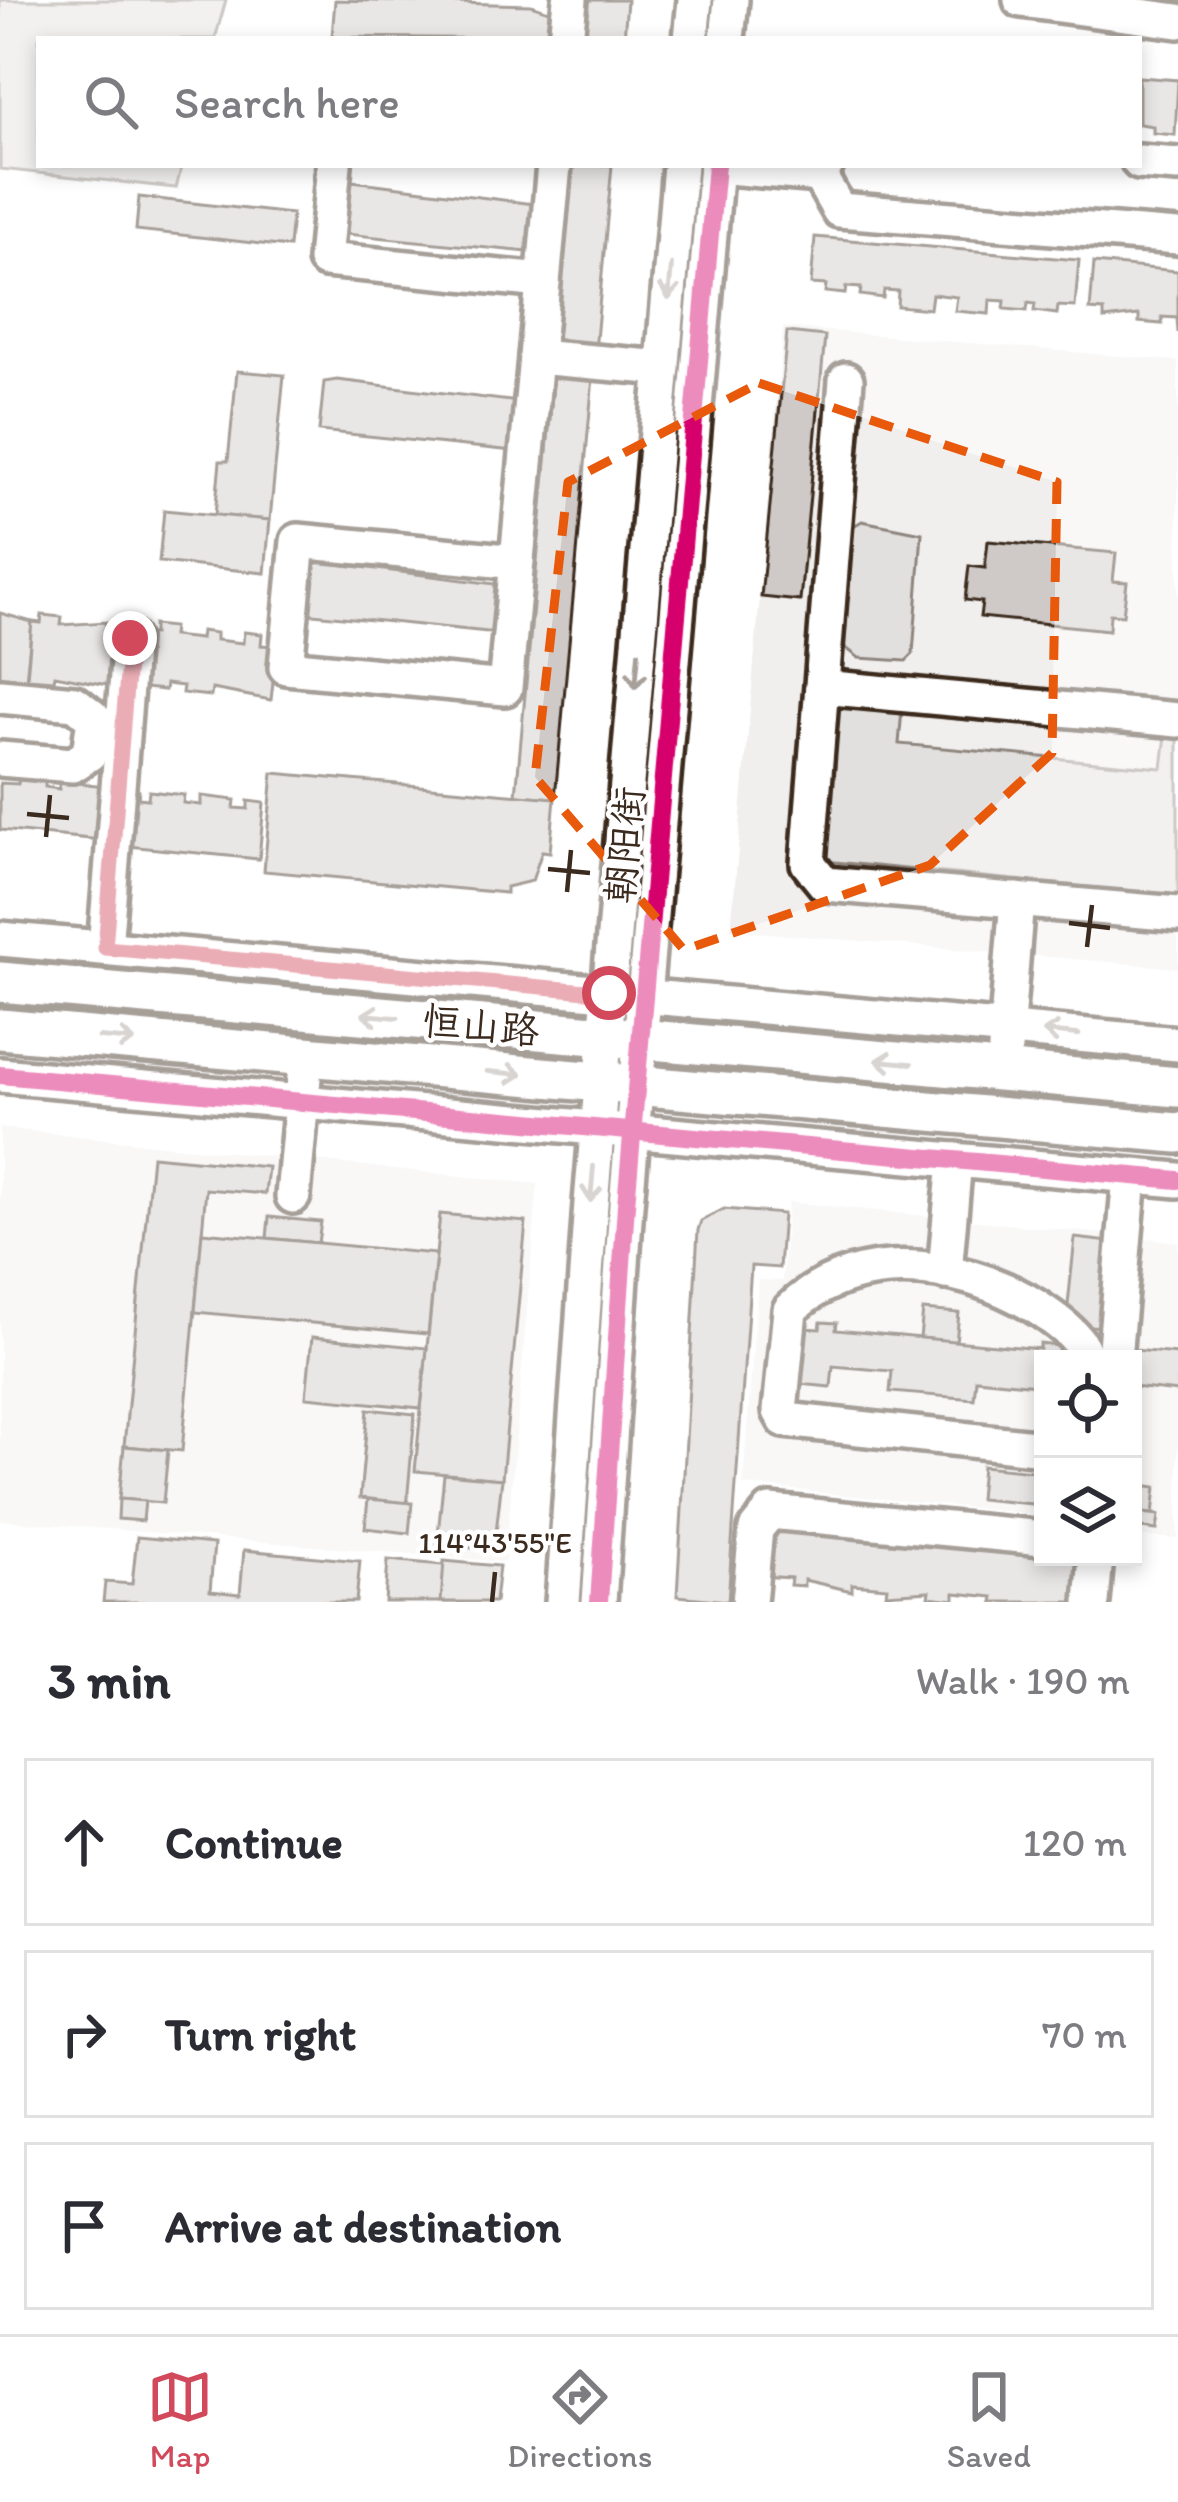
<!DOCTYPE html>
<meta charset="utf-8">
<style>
:root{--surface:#fff;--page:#f2f2f3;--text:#2b2b33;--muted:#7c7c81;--line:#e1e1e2;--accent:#d1495b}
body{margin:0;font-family:Itim,"LXGW WenKai TC",sans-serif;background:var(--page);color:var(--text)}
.controls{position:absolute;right:36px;bottom:36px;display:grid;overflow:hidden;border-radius:0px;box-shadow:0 6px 18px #0003}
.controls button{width:108px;height:108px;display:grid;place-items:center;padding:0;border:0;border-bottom:3px solid var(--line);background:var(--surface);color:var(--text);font:60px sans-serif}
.stop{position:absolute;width:36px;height:36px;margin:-27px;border:9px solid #d1495b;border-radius:50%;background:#fff}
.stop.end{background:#d1495b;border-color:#fff;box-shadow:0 3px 12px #0008}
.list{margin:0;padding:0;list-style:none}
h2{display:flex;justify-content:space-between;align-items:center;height:156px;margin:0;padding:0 48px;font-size:51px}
h2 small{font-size:39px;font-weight:400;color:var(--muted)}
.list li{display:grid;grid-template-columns:78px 1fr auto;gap:36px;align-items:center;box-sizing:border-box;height:168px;margin:0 24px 24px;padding:0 24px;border:3px solid var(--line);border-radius:0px}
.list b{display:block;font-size:45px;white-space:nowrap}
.list em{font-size:39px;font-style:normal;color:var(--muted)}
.icon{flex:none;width:66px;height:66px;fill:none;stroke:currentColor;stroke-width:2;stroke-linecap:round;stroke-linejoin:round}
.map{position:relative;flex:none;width:1178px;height:1602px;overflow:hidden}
.search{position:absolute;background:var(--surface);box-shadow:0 6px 18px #0003;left:36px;right:36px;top:36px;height:132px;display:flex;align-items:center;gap:30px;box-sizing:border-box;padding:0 42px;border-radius:0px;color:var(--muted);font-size:45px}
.sheet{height:732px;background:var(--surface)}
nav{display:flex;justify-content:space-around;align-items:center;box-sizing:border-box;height:168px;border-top:3px solid var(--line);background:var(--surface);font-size:33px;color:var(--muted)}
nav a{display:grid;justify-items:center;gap:6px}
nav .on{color:var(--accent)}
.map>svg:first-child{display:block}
.built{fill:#f1efee}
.green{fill:#e2e0de;stroke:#8e857e;stroke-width:3}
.building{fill:#cfcac7;stroke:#3b2a1e;stroke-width:3}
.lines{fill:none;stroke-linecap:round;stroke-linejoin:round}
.minor-casing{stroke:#3b2a1e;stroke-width:42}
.major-casing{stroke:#3b2a1e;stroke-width:48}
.minor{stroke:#fff;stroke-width:33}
.major{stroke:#fff;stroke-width:39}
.cycleway-casing{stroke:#fff;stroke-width:26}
.cycleway{stroke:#d6006c;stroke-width:18}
.oneway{stroke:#a79f9a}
.route{stroke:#d1495b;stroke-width:15}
.marked{fill:none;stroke:#e8590c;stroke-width:9;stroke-dasharray:24 15;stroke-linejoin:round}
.ticks{fill:none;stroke:#3b2a1e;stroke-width:4.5}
.labels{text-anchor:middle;stroke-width:9;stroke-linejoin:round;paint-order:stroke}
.street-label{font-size:39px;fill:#3b2a1e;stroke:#fff}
.ticks-label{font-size:30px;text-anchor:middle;fill:#3b2a1e;stroke:#fff;stroke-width:9;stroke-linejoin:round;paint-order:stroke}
</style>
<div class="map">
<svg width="1178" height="1602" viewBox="0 0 1178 1602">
<rect width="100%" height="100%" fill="#fff"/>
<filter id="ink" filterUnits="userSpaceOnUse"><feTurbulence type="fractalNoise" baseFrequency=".00833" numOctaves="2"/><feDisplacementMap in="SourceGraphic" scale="24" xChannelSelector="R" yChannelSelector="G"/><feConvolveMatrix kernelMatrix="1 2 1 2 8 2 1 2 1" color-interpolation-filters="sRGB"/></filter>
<g filter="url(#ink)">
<!-- built -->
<g class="built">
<polygon points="783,327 1178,361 1178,968 731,930"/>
<polygon points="0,1128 538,1184 505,1562 0,1520"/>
<polygon points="788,1202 1115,1235 1103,1359 1043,1359 1043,1515 743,1485 758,1280 782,1281"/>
<polygon points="1138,1237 1178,1242 1178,1539 1133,1536 1133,1359 1127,1359"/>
</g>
<!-- green -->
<g class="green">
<polygon points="0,0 226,0 215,39 39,39 39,165 182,165 176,188 0,169"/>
<polygon points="862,521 922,533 913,654 906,661 859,658 842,645 850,528"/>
<polygon points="841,706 902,710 899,744 1162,768 1166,735 1178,736 1178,896 825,861 820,851 832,713"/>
</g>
<!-- building -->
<g class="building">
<polygon points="335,0 531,5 549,11 546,39 332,37"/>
<polygon points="588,0 627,0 624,39 584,39"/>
<polygon points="1139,77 1178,80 1175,135 1153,133 1153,126 1139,124"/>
<polygon points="573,165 612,165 595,351 556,348"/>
<polygon points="352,181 534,204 529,252 335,233 340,184"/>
<polygon points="139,197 292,214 289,247 136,230"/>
<polygon points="815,237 1079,260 1075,307 1058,306 1057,314 1034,311 1035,304 1028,303 1027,311 1004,309 1005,301 990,300 989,314 955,311 957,297 932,294 930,309 897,306 898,291 884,290 883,298 860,295 861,288 846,287 845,294 825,292 826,285 811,284"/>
<polygon points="1094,263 1178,271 1178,333 1177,318 1162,317 1162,324 1139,322 1139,315 1104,319 1104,311 1090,310"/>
<polygon points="787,332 825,336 800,601 761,597"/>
<polygon points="237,371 284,375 270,520 215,515 220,461 228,461"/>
<polygon points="554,373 593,377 555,798 516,795"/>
<polygon points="337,380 519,402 514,451 319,431 324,382"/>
<polygon points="164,510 270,520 265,573 159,562"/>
<polygon points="988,541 1116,553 1113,581 1127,582 1123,615 1110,614 1109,630 980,617 982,602 965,600 969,566 985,568"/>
<polygon points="321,562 503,585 498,633 303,613 308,565"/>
<polygon points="0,613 32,622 26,680 0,678"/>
<polygon points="42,615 62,617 61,625 106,622 105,629 118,631 112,686 55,675 54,680 27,678 32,622 41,623"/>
<polygon points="153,625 173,627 172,636 200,639 201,631 216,633 216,640 243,643 244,632 262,634 261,645 277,646 271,700 212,689 211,696 182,693 183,686 166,684 165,690 134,687 139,633 153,634"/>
<polygon points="273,773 555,798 550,852 542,851 532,881 506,887 506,893 264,871"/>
<polygon points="19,778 45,780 45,787 59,789 59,781 106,786 101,840 0,830 0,783 18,784"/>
<polygon points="123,789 139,790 138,798 148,799 149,791 184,795 183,803 201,805 201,796 235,800 234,808 248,809 248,801 264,803 259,859 117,845"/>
<polygon points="152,1156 268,1167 265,1194 206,1189 182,1451 124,1446"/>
<polygon points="724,1209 783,1214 779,1268 751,1266 728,1601 677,1596 698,1230 701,1221"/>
<polygon points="440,1214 526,1222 502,1479 415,1471"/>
<polygon points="269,1217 321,1222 318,1243 267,1238"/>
<polygon points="202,1232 436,1254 428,1334 195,1312"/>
<polygon points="1075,1238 1110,1242 1102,1327 1066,1324"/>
<polygon points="923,1310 959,1313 956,1342 920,1338"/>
<polygon points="821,1322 837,1323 836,1330 1040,1349 1040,1344 1058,1346 1058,1351 1071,1352 1071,1359 1043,1359 1043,1402 1035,1402 1037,1385 976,1379 974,1399 890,1392 892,1371 833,1366 831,1387 799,1384 804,1328 820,1329"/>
<polygon points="312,1337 427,1348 421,1408 306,1397"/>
<polygon points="1134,1350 1178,1354 1178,1392 1133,1387"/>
<polygon points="368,1409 415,1414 407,1503 360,1498"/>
<polygon points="124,1446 168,1450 163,1503 119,1499"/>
<polygon points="982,1466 1043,1472 1043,1505 979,1499"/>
<polygon points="444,1474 502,1479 494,1550 437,1545"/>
<polygon points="1133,1484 1156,1487 1153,1514 1133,1512"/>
<polygon points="119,1499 145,1501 143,1521 118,1519"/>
<polygon points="368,1499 412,1503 409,1533 365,1528"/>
<polygon points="1133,1512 1159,1515 1157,1530 1133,1527"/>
<polygon points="766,1527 1043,1544 1043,1557 1078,1557 1074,1602 993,1602 994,1597 955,1593 955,1600 929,1597 930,1591 886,1594 887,1587 852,1584 852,1591 804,1580 804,1586 790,1585 791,1578 762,1576"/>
<polygon points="137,1537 214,1544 210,1591 240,1594 244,1550 360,1561 356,1602 103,1602 105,1582 132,1584"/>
<polygon points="388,1560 465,1567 462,1602 385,1602"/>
<polygon points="444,1561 499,1566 495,1602 441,1602"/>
</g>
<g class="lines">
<!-- minor casing -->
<g class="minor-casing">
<g id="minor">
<polyline points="1021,0 1178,21"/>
<polyline points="566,39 570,0"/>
<polyline points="691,39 695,0"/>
<polyline points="727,39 731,0"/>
<polyline points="1139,162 1178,165"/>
<polyline points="334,165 325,260 543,281"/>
<polyline points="826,165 819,175 839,210 1178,237"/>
<polyline points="716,166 819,175"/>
<polyline points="536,357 663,368"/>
<polyline points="846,380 808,863 825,884 1178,914"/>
<polyline points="517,562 298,541 286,667 505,688 554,165"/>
<polyline points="822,687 1178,720"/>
<polyline points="0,696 75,703 94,718 89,754 73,765 0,759"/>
<polyline points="0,939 1178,1044"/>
<polyline points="105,948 130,638"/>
<polyline points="1005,1048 1017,900"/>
<polyline points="0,1075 1178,1180"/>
<polyline points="293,1196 306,1056"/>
<polyline points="945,1272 955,1160"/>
<polyline points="1114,1359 1130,1176"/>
<path d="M 1043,1448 L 785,1420 L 780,1411 L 790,1310 C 859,1242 980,1264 1051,1317 C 1066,1328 1083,1341 1086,1359"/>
<polyline points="563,1602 591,1203 680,165"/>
<polyline points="599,1602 626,1205 716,165"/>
<polyline points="749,1602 756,1529 770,1512 1043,1538"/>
<polyline points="1092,1602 1096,1557"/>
</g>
</g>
<!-- major casing -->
<g class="major-casing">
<g id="major">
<polyline points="0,982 1178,1087"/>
<polyline points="0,1029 1178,1133"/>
</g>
</g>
<!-- minor -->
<use href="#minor" class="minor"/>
<!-- major -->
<use href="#major" class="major"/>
<!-- cycleway casing -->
<g class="cycleway-casing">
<g id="cycleway">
<polyline points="0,1075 1178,1180"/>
<polyline points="599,1602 626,1205 716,165"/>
</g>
</g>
<!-- cycleway -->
<use href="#cycleway" class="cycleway"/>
</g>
<!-- one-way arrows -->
<defs><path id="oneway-shaft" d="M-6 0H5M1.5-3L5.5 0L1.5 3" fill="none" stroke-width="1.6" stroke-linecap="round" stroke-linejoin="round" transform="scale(3)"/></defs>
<g class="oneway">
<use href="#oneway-shaft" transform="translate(670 282) rotate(95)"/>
<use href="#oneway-shaft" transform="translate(637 670) rotate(95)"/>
<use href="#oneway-shaft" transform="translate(380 1016) rotate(-175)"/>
<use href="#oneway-shaft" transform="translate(1061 1033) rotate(-175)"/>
<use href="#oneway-shaft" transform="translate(117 1039) rotate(5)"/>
<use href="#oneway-shaft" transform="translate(894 1062) rotate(-175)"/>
<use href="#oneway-shaft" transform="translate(505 1073) rotate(5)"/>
<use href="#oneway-shaft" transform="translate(592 1184) rotate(95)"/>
</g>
</g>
<g class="lines" filter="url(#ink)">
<!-- route -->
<polyline class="route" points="130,638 105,948 609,993"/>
</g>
<!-- marked area -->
<path d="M0 0H1178V1602H0ZM 759,383 L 1057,482 L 1052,753 L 930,865 L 684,950 L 535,777 L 568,482 Z" fill="#fff" fill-opacity=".55" fill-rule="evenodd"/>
<path class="marked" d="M 759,383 L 1057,482 L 1052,753 L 930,865 L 684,950 L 535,777 L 568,482 Z"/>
<!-- ticks -->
<path class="ticks" d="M 27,814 L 69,818M 46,837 L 50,795M 548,869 L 590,873M 567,892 L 571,850M 1069,923 L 1110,928M 1087,947 L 1092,905M 492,1602 L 495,1572"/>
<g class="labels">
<!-- street labels -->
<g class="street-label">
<text transform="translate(624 845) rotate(-85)" y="14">朝阳街</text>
<text transform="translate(481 1025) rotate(5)" y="14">恒山路</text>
</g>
</g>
<g class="ticks-label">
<text x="495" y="1553">114°43'55"E</text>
</g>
</svg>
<div class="controls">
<button><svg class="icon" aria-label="locate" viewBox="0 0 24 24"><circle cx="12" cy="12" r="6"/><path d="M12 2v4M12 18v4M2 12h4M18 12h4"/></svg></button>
<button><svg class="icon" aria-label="layers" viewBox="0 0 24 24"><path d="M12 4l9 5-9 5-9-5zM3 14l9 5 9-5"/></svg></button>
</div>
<div class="stop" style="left:609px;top:993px"></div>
<div class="stop end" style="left:130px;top:638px"></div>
<div class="search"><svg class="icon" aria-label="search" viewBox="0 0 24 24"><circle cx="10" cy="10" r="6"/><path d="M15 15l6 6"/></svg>Search here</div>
</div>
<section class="sheet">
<h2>3 min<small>Walk · 190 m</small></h2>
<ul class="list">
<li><svg class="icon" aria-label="ahead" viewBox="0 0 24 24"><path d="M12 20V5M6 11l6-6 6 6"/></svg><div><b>Continue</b></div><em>120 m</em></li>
<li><svg class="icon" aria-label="right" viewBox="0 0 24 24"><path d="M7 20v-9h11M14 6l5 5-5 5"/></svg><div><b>Turn right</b></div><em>70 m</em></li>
<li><svg class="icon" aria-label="arrive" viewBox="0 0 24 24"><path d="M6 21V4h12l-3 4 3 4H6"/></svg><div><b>Arrive at destination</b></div></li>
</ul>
</section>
<nav>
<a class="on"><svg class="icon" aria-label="map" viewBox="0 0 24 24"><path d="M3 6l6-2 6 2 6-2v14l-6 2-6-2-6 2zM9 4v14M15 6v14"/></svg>Map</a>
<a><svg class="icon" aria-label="directions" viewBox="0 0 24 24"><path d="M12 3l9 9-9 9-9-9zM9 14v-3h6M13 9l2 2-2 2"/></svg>Directions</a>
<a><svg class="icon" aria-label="saved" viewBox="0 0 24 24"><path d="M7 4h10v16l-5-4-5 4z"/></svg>Saved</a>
</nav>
